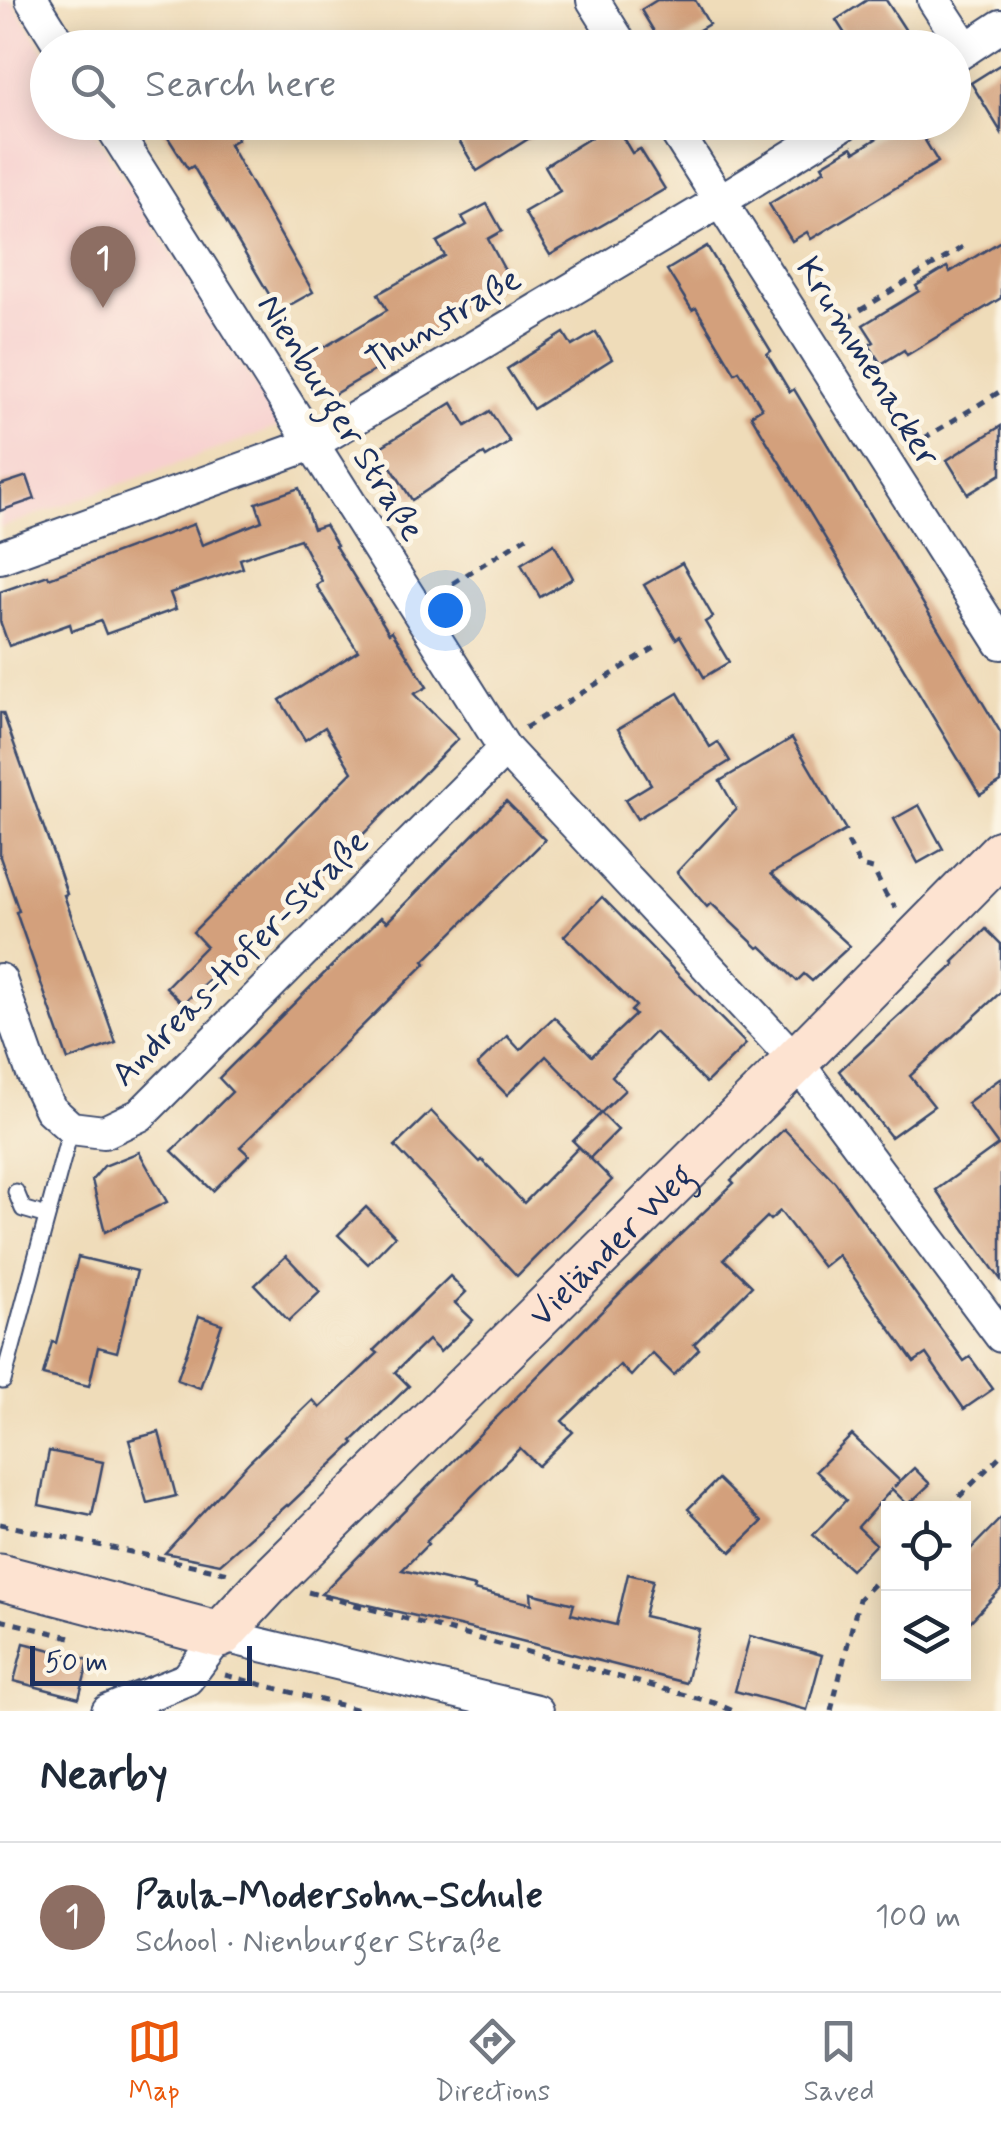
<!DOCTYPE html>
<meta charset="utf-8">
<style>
:root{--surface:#fff;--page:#f6f6f7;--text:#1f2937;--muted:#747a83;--line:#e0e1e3;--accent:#ea580c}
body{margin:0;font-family:Mynerve,sans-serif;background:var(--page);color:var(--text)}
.controls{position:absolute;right:30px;bottom:30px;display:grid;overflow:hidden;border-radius:0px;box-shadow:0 5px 25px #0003}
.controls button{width:90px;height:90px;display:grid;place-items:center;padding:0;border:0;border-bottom:2px solid var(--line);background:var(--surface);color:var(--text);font:50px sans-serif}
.scale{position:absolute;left:30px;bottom:25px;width:222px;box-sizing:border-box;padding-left:10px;border:5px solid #1b2f5e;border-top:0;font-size:28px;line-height:35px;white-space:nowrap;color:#1b2f5e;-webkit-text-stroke:8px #fcf5e5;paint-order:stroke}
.you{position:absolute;left:445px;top:610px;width:35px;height:35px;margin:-25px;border:8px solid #fff;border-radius:50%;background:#1a73e8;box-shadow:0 0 0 15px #1a73e833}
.badge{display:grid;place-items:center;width:65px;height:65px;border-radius:50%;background:var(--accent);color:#fff;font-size:32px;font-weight:700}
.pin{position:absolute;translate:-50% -82px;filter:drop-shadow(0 2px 5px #0008)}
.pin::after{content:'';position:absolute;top:52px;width:35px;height:30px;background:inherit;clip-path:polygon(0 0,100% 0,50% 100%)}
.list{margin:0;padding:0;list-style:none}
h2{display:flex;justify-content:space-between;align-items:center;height:130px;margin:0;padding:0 40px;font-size:42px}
h2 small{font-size:32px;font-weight:400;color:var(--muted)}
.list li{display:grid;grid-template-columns:65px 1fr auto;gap:30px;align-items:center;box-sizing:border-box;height:150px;padding:0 40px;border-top:2px solid var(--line)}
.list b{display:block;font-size:38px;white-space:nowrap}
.list p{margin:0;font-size:32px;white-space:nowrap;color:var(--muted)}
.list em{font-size:32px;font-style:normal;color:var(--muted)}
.icon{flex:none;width:55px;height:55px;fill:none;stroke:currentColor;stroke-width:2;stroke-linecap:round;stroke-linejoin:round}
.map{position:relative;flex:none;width:1001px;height:1711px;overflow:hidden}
.search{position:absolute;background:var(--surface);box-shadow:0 5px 25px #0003;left:30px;right:30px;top:30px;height:110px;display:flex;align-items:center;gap:25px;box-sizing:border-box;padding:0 35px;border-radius:55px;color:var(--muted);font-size:38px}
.sheet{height:280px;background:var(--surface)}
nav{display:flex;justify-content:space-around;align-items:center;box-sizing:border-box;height:140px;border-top:2px solid var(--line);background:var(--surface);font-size:28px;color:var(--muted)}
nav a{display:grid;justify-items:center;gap:5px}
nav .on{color:var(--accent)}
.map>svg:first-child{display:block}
.built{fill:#f7d0cf}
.building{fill:#d3a07b}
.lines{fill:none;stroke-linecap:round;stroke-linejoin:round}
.lane-casing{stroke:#3b496c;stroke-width:19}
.street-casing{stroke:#3b496c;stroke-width:36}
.secondary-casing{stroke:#3b496c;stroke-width:49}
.path{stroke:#3b496c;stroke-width:5;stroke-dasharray:8 8;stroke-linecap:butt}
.lane{stroke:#fff;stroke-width:15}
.street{stroke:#fff;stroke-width:32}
.secondary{stroke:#fde3d1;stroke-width:45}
.labels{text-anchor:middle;stroke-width:10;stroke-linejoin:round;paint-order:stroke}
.street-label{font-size:35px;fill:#1b2f5e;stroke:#fcf5e5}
</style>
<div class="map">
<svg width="1001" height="1711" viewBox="0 0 1001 1711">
<rect width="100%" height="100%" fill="#fcf5e5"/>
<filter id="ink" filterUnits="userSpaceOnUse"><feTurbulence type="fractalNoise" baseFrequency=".01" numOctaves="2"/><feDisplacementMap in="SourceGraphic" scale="20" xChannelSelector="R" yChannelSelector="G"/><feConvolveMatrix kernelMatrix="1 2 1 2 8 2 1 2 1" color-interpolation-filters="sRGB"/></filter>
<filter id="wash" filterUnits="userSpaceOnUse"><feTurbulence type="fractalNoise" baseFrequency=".0048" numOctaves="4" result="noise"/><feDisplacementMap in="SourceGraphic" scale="40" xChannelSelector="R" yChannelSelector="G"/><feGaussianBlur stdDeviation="2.25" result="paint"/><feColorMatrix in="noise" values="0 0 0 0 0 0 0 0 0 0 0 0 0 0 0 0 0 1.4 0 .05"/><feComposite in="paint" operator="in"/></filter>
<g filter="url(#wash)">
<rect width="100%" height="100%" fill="#efdcb9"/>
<!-- built -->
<polygon class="built" points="0,0 12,0 47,56 48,122 89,123 281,426 0,528"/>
<g id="blocks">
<!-- building -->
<g class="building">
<polygon points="657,0 695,0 709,24 669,48 664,48 641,10"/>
<polygon points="867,0 886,0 908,34 887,48 854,48 836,20"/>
<polygon points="1001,64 1001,132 971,83"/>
<polygon points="158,122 227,122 238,139 229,144 313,292 279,311 193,166 188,169"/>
<polygon points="448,122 555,122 477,171"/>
<polygon points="903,122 914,122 938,162 811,239 807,232 792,241 769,204 825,170 822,165 852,147 855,152"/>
<polygon points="614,123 632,153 640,149 665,189 550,255 524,212 560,191 545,166"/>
<polygon points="487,204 502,231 488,239 510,280 437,321 443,331 329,397 306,358 387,310 378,294 445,256 437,242 467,225 462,217"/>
<polygon points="1001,241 1001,298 907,355 904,350 881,364 869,345 874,342 863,325 919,291 916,286 947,267 950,272"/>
<polygon points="707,246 771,351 767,354 790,392 794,389 1001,733 1001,782 980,795 751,415 762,408 739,371 735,373 696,308 692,310 667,270"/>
<polygon points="596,332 612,359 533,409 507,369 564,333 572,346"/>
<polygon points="452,403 466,426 490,411 510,442 486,457 484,454 462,467 412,500 379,448"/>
<polygon points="1001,426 1001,474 968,494 947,460"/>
<polygon points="27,476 35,499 0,511 0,485"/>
<polygon points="299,488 313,529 325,525 337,545 335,546 389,633 392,631 427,687 414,694 458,739 248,950 229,968 225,964 183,1004 166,987 206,946 193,932 352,772 325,727 305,740 280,700 358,651 316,585 322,581 300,539 240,559 243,568 170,593 176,609 106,634 101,621 72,631 70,624 9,646 0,621 0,592 48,575 49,578 194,524 202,545 262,521 256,503"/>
<polygon points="554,544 573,578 540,597 521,564"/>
<polygon points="682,563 713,617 705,622 729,662 704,677 680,636 676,639 644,585"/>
<polygon points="678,693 710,747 718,742 730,761 637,819 625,800 651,784 618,729"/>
<polygon points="0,713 3,713 60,873 67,894 64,895 116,1043 68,1060 16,912 19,911 0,857"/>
<polygon points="792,738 846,830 771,874 850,946 812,981 804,974 797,981 761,946 758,948 711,903 707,907 677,872 736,809 720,781"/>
<polygon points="506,801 545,840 424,961 426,963 240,1147 249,1155 213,1191 172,1151 232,1092 219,1078 381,917 387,922"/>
<polygon points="919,805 943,849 918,863 894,819"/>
<polygon points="602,897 746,1044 706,1083 655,1032 612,1076 625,1090 601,1113 546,1056 507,1095 477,1065 507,1036 520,1050 554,1017 592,1056 635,1015 631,1011 636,1006 564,936"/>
<polygon points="986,929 1001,944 1001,992 910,1076 934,1106 891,1137 839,1071 955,964 953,962"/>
<polygon points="1001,1078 1001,1280 936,1190 998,1145 967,1103"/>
<polygon points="431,1111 480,1162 482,1160 524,1203 579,1147 612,1180 517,1276 395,1146"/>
<polygon points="601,1113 618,1130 590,1158 573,1141"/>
<polygon points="784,1129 835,1182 964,1361 970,1357 993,1389 964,1409 926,1354 914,1362 838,1255 823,1267 780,1211 770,1220 767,1217 724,1259 752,1286 694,1344 699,1349 674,1375 652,1353 631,1376 620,1365 562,1421 573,1432 538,1466 520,1448 426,1542 428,1544 402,1570 475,1587 474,1590 532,1604 531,1593 574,1604 571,1614 616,1625 628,1574 653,1580 644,1616 699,1629 686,1683 502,1636 321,1594 623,1290 734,1183 731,1180"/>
<polygon points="139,1152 167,1202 105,1232 92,1180 104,1166"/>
<polygon points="366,1207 395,1236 368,1264 338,1235"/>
<polygon points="286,1256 320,1292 289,1321 255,1285"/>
<polygon points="78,1257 137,1271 117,1352 98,1347 89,1386 43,1375 52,1342 56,1343"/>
<polygon points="450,1276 466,1292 455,1303 473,1320 440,1352 428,1340 395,1372 409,1386 352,1441 354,1443 288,1506 287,1505 220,1564 165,1553 250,1461 313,1400 320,1408 378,1353 374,1350"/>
<polygon points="199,1316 222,1324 200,1388 177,1380"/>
<polygon points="159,1432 176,1496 147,1503 129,1440"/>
<polygon points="852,1435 900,1481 894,1487 914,1468 930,1484 908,1505 892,1489 858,1527 876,1544 851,1570 813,1535 846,1500 816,1471"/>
<polygon points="49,1451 103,1462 92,1516 39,1505"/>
<polygon points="718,1479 762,1522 731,1552 688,1509"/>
<polygon points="1001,1518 1001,1589 964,1628 964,1556"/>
<polygon points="750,1636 822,1655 807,1710 735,1691"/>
<polygon points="24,1643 89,1660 79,1698 14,1681"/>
</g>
</g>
</g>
<g filter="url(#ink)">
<use href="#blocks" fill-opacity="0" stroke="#3b496c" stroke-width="2.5"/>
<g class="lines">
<!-- lane casing -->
<g class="lane-casing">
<g id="lane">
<polyline points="16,1192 23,1209 47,1216"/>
<polyline points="3,1381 71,1128"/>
</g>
</g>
<!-- street casing -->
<g class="street-casing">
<g id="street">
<polyline points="32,0 62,48"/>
<polyline points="593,0 623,48"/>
<polyline points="934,0 966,49"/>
<polyline points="954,57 1001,26"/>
<polyline points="109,122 505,749 796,1061 1001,1336"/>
<polyline points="670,122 1001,643"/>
<polyline points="0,557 312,444 720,201 847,122"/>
<polyline points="0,980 32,1071 50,1109 71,1128 104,1132 140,1115 505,749"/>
<polyline points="108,1711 187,1679 220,1635 537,1711"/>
</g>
</g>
<!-- secondary casing -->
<g class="secondary-casing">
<g id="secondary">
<path id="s1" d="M 0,1577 L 220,1635 L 269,1582 L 796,1061 L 1001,853"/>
</g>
</g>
<!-- path -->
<g class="path">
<polyline points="833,327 966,245"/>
<polyline points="910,447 1001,391"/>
<polyline points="439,592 528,536"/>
<polyline points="525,728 661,644"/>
<polyline points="848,842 860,866 873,869 886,895 896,908"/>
<polyline points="948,1508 1001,1455"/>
<polyline points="0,1524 229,1573"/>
<polyline points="308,1592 715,1703 733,1711"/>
<polyline points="0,1620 74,1638"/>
<polyline points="225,1675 363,1711"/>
<polyline points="831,1711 859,1599 888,1569"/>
</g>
<!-- lane -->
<use href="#lane" class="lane"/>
<!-- street -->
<use href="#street" class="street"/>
<!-- secondary -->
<use href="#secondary" class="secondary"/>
</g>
</g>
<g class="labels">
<!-- street labels -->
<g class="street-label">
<text transform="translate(443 319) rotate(-31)" y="12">Thunstraße</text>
<text transform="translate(869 361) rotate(58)" y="12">Krummenacker</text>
<text transform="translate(342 417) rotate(58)" y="12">Nienburger Straße</text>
<text transform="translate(239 957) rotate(-45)" y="12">Andreas-Hofer-Straße</text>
<text dy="12" stroke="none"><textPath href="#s1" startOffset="780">Vieländer Weg</textPath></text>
</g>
</g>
</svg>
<div class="controls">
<button><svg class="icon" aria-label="locate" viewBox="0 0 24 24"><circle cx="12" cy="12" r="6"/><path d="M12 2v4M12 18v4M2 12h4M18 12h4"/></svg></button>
<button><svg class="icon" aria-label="layers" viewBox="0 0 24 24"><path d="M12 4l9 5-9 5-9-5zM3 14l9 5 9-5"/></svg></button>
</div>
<div class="scale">50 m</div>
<div class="you"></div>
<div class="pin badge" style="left:103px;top:308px;background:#8d6e63">1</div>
<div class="search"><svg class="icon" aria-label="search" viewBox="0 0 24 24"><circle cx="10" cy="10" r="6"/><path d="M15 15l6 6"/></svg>Search here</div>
</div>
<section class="sheet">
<h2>Nearby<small></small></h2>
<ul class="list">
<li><span class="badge" style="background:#8d6e63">1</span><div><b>Paula-Modersohn-Schule</b><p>School · Nienburger Straße</p></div><em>100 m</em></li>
</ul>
</section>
<nav>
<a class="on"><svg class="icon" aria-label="map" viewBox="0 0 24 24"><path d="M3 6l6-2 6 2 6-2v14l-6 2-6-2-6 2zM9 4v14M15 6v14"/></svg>Map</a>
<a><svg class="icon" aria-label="directions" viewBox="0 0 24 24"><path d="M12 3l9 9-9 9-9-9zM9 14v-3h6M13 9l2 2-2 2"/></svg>Directions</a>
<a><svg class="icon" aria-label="saved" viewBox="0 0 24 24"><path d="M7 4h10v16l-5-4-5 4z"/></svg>Saved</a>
</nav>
